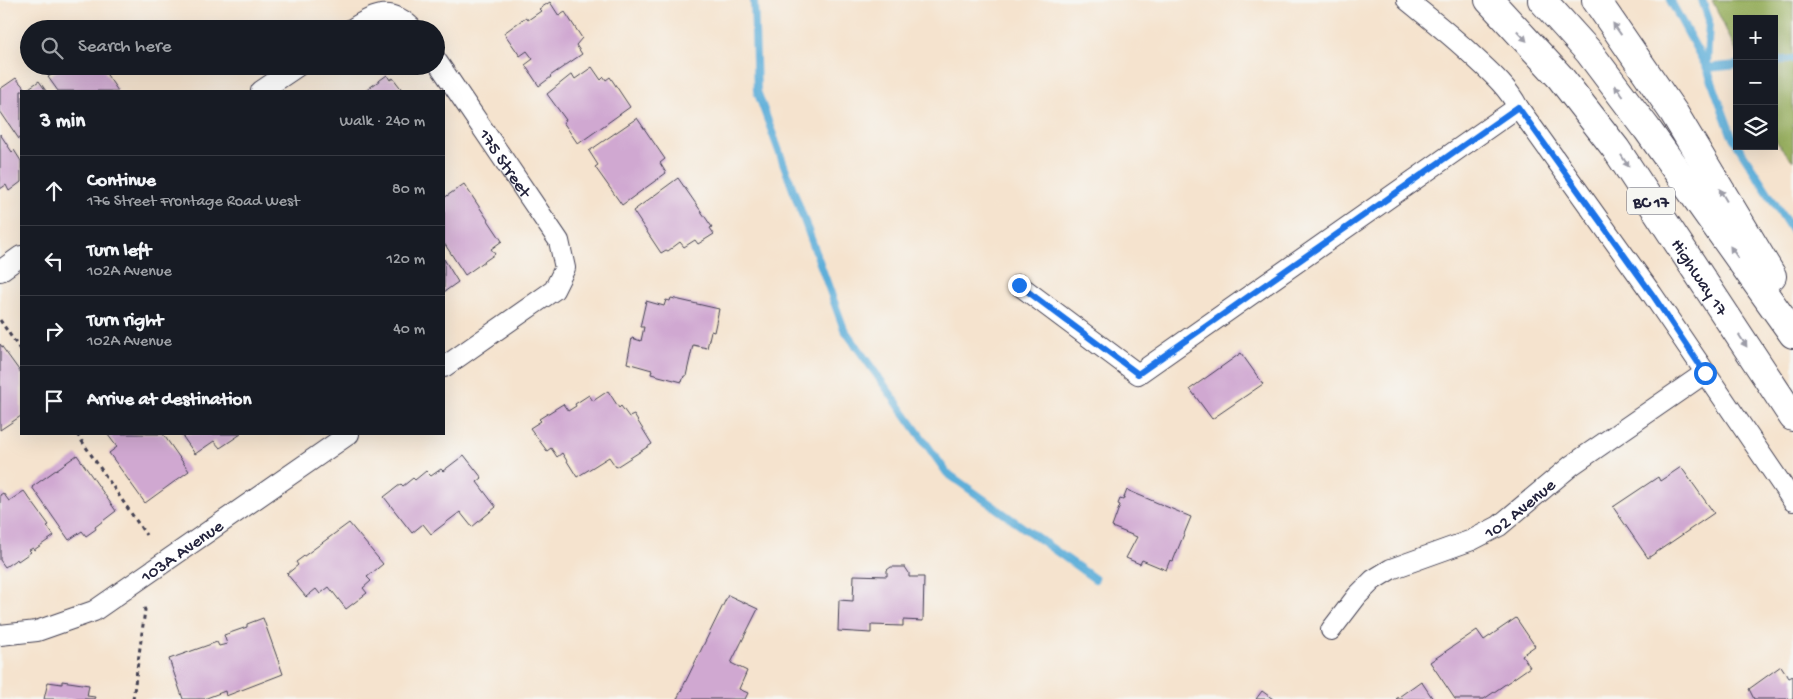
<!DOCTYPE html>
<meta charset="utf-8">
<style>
:root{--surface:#171b24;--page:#20242c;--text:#f1f3f6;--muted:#9ea1a6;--line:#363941}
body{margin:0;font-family:"Gochi Hand",sans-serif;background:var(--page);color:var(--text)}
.controls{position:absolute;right:15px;top:15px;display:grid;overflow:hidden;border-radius:0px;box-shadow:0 5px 20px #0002}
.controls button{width:45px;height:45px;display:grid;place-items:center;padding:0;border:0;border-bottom:1px solid var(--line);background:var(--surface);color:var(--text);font:25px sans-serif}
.stop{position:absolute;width:15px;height:15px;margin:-11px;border:4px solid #1a73e8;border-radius:50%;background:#fff}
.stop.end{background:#1a73e8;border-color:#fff;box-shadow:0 1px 5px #0008}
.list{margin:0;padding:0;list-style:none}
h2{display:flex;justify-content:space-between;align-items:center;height:65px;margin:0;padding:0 20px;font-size:21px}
h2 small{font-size:16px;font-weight:400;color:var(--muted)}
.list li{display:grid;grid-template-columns:32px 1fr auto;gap:15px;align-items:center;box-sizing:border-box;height:70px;padding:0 20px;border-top:1px solid var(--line)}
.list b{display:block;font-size:19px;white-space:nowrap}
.list p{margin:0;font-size:16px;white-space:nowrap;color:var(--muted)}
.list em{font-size:16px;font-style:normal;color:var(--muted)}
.icon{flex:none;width:28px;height:28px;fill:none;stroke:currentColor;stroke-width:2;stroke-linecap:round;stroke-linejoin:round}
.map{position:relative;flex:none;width:1793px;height:699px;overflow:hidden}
.search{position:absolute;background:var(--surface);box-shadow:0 5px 20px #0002;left:20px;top:20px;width:425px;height:55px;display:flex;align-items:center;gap:12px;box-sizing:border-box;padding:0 18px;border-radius:28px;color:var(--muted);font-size:19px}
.panel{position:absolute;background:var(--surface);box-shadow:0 5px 20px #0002;left:20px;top:90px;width:425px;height:345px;border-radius:0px}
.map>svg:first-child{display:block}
.forest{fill:#9bb264;stroke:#5e6a50}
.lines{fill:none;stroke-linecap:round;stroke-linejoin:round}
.stream{stroke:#5fafd9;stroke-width:8}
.building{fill:#d0a8d1}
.minor-casing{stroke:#423f51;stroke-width:22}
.trunk-casing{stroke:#423f51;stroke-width:30}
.path{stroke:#423f51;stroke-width:3;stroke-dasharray:4 4;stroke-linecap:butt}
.minor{stroke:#fff;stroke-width:20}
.trunk{stroke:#fff;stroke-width:28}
.oneway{fill:#9c9ca7}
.route{stroke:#1a73e8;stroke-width:6}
.labels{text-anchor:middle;stroke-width:4;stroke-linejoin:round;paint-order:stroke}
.shield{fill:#f6f6f2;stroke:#626272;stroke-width:1}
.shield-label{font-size:16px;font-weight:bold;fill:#22223b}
.street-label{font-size:18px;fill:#22223b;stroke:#f6f6f2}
</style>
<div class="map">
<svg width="1793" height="699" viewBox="0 0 1793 699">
<rect width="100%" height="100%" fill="#f6f6f2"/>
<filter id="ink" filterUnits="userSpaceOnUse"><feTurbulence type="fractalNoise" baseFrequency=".02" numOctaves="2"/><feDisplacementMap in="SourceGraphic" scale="10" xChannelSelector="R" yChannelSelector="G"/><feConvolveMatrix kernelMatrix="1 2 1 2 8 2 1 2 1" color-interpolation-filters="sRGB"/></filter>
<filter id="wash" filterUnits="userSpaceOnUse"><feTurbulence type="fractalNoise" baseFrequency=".0096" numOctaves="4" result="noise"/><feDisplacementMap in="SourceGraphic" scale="20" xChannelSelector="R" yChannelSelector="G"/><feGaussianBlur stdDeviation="1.12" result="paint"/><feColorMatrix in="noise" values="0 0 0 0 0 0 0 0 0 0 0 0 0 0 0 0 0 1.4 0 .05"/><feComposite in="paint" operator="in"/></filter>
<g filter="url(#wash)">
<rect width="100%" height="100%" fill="#f5e3ce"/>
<!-- forest -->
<polygon class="forest" points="1712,0 1793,0 1793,161 1778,144 1774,135 1774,19 1737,19 1737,53"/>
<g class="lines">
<!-- stream -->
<g class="stream">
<polyline points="754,0 757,91 844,329 947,473 1095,579"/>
<polyline points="1670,0 1707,68 1731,134 1737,144"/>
<polyline points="1702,0 1709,20 1707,66"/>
<polyline points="1774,61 1793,59"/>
<polyline points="1707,68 1737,65"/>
<polyline points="1738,146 1793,232"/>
</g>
</g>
<g id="blocks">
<!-- building -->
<g class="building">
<polygon points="550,2 559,16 565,12 582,38 576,45 582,54 550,76 551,77 539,86 525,65 533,59 527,51 520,56 504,33 526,17 528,20 541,11 539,9"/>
<polygon points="64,66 101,66 118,91 58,91 48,77"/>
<polygon points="592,67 601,80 604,77 606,80 610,77 630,107 578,144 563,122 566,120 547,94 572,74 575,79"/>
<polygon points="387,75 390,80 393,78 403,91 365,91"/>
<polygon points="16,78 26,90 39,81 46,91 21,91 21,142 0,111 0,89"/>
<polygon points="637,118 665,159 660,163 666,173 622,205 595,167 598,165 589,151"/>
<polygon points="0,134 12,152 14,150 21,161 21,182 9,191 6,185 0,189"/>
<polygon points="678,178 712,227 710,228 714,234 698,244 695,240 684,247 680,242 668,251 666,250 661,253 633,211"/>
<polygon points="464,184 502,241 491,249 495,254 465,275 444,243 444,198"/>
<polygon points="444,259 458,282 444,292"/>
<polygon points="671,298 719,309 714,332 711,331 707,348 693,345 686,376 684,376 682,382 651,374 652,370 627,363 632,338 641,341 644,327 640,327 646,301 664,306 666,300 670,301"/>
<polygon points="0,344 21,373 21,416 0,430"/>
<polygon points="1241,353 1263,384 1212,419 1190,389"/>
<polygon points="608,391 619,408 621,406 629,417 634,415 652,444 616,467 609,457 577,477 562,453 557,457 551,448 547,451 530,428 541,421 539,419 563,404 568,411 576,406 575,404 589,395 593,401"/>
<polygon points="110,434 163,434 189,471 145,503 109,453 117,447 108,435"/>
<polygon points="181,434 241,434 220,448 214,441 195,454"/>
<polygon points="77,455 116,511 95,527 96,529 86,536 82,531 69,540 32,487"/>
<polygon points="464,455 482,478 477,482 496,507 472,527 460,512 431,534 423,524 412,533 384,497 401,484 403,486 413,478 415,480 426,471 431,476 441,469 443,471"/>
<polygon points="1681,467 1714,513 1648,558 1613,507 1658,477 1660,481"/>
<polygon points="1127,490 1191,517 1173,561 1170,560 1166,570 1142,560 1140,564 1126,558 1137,537 1112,527 1120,505 1118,504 1120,499 1123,500"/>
<polygon points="24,491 49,525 47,526 54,536 34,550 33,548 29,550 31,552 18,561 17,559 5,567 0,560 0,495 3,493 9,501"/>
<polygon points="349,523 383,564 367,577 371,581 363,588 367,593 346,609 329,587 320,594 316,589 306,597 287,574 298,565 296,562"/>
<polygon points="891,567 905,567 909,573 909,577 924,577 923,621 903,620 903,626 871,625 871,633 838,631 839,600 853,601 854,575 887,576 887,570"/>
<polygon points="728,595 758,609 731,663 747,671 739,689 748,693 745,699 677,699"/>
<polygon points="263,618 283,674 226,696 225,691 204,699 183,699 169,659 217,642 219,646 227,644 224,635 247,627 247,624"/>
<polygon points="1516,618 1535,646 1522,655 1530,667 1484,699 1455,699 1430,662 1477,630 1484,640"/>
<polygon points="1781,666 1789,678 1793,676 1793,699 1754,699 1749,689"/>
<polygon points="62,681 89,685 87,696 95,697 94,699 44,699 48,682 62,684"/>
<polygon points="1421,681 1433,699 1396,699"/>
<polygon points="1262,691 1273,699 1256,699"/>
</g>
</g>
</g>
<g filter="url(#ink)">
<use href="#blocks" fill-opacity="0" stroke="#423f51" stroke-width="1"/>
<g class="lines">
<!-- minor casing -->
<g class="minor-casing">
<g id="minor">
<path d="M 1407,0 C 1429,18 1451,35 1472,55 C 1489,71 1507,86 1518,107 L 1652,294 L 1793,501"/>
<path d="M 352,29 C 376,13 392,7 413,29"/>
<path id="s1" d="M 436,60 L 559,241 L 565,268 L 554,290 L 444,367"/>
<polyline points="261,91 298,66"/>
<polyline points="0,271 21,256"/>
<polyline points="1019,285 1138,374 1518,107"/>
<path id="s2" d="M 1331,630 L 1357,596 L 1373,580 L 1391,569 L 1472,540 L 1499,526 L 1572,465 L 1705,373"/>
<path id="s3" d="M 0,635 L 37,631 L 94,611 L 349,434"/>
</g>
</g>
<!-- trunk casing -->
<g class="trunk-casing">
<g id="trunk">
<path id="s4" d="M 1489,0 L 1560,77 L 1616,149 L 1793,417"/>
<polyline points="1542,0 1589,52 1647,129 1793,334"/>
<polyline points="1596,0 1674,113 1772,276"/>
</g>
</g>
<!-- path -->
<g class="path">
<polyline points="0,320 21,351"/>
<polyline points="77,434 146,535"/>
<polyline points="133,699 145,610 143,606"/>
</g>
<!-- minor -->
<use href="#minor" class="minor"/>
<!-- trunk -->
<use href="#trunk" class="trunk"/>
</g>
<!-- one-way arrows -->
<defs><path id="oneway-solid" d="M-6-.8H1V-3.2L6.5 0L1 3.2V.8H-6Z" transform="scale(1.25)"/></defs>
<g class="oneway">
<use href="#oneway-solid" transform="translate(1617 29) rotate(-125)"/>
<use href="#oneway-solid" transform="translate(1522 36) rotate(47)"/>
<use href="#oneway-solid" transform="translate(1619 91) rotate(-127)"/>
<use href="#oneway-solid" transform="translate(1625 161) rotate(57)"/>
<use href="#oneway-solid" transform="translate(1723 195) rotate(-121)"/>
<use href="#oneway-solid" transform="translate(1734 252) rotate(-125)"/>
<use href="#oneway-solid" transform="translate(1743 341) rotate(57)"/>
</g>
</g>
<g class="lines" filter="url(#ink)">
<!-- route -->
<polyline class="route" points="1019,285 1138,374 1518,107 1652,294 1705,373"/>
</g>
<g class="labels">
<!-- shield labels -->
<rect class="shield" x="1627" y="187.5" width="48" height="27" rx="4"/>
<g class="shield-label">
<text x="1651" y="207">BC 17</text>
</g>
<!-- street labels -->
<g class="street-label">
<text dy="6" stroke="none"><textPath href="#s1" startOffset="124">175 Street</textPath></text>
<text dy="6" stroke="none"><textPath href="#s4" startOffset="349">Highway 17</textPath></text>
<text dy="6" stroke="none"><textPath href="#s2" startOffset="230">102 Avenue</textPath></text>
<text dy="6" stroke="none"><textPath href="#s3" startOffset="204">103A Avenue</textPath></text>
</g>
</g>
</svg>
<div class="controls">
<button>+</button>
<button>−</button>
<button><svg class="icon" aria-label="layers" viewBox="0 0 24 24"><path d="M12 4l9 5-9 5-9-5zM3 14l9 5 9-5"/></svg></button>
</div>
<div class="stop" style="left:1705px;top:373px"></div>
<div class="stop end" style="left:1019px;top:285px"></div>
<div class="search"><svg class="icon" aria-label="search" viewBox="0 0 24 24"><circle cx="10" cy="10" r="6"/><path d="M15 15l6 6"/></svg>Search here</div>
<section class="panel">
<h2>3 min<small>Walk · 240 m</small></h2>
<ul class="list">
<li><svg class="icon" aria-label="ahead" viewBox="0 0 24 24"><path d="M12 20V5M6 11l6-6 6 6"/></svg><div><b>Continue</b><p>176 Street Frontage Road West</p></div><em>80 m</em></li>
<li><svg class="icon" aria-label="left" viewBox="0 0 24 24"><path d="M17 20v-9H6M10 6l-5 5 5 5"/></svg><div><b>Turn left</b><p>102A Avenue</p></div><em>120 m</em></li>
<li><svg class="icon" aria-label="right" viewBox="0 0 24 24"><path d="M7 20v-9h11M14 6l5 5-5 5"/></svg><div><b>Turn right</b><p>102A Avenue</p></div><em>40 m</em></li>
<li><svg class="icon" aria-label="arrive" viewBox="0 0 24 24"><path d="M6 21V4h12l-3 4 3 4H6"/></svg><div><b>Arrive at destination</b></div></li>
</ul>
</section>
</div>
